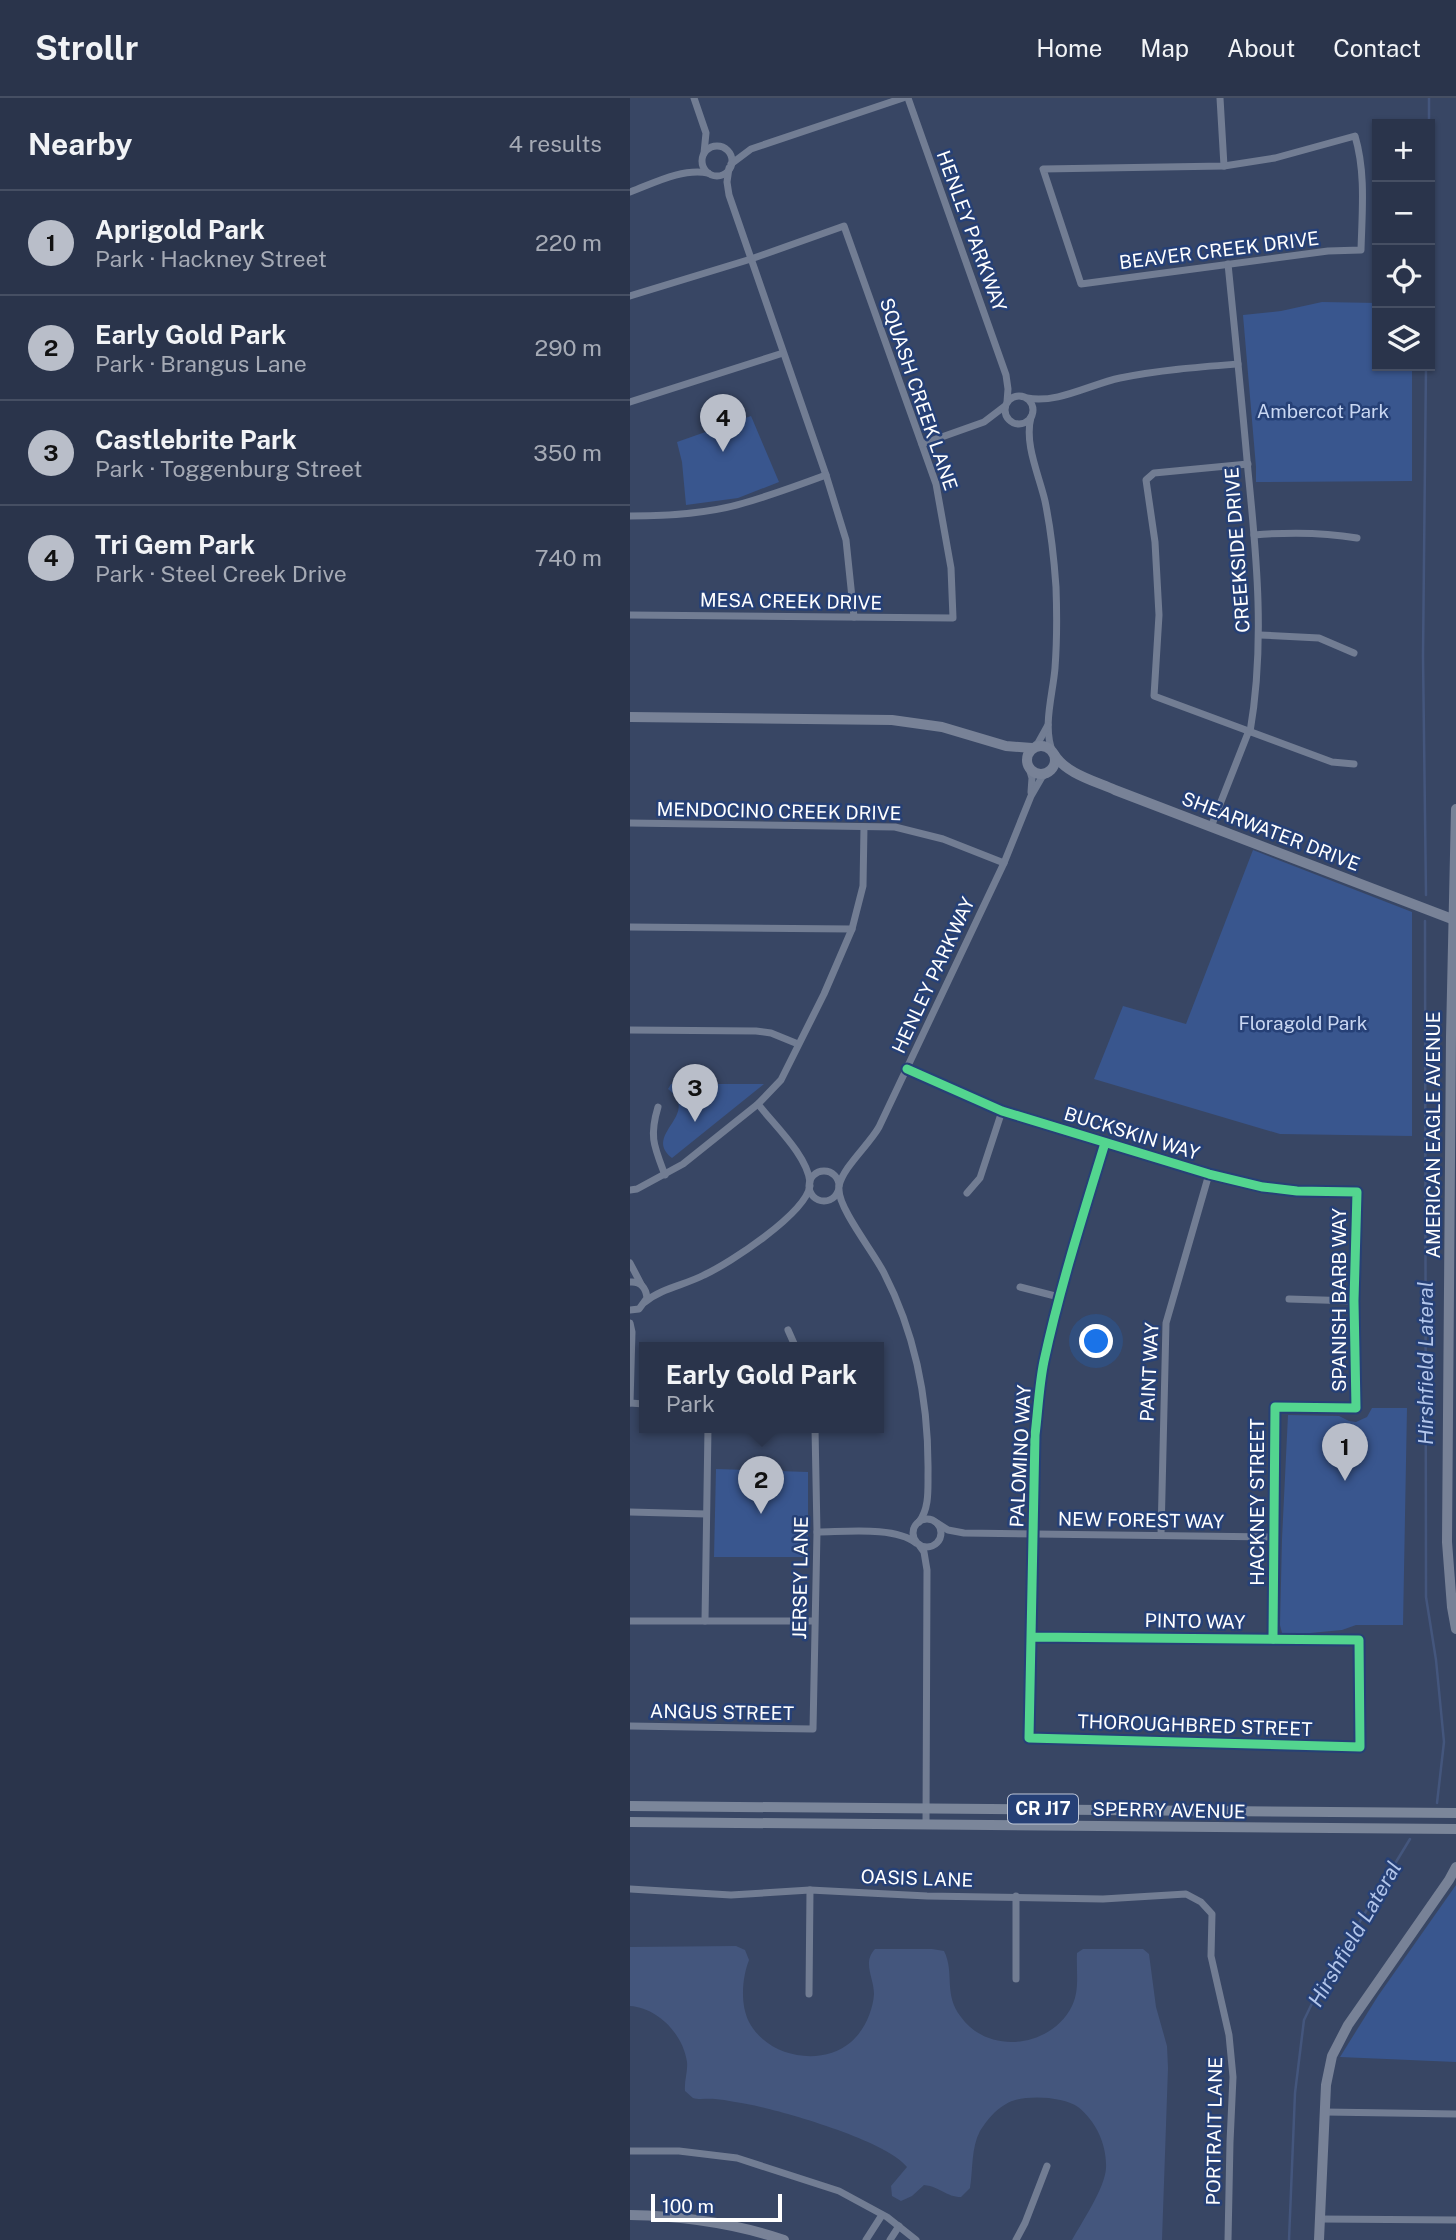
<!DOCTYPE html>
<meta charset="utf-8">
<style>
:root{--surface:#2a344b;--page:#363f55;--text:#f1f3f6;--muted:#a5aab5;--line:#464f63;--accent:#b9bec9}
body{margin:0;font-family:"Public Sans",sans-serif;background:var(--page);color:var(--text)}
.controls{position:absolute;right:21px;top:21px;display:grid;overflow:hidden;border-radius:0px;box-shadow:0 2px 5px #0004}
.controls button{width:63px;height:63px;display:grid;place-items:center;padding:0;border:0;border-bottom:2px solid var(--line);background:var(--surface);color:var(--text);font:35px sans-serif}
.scale{position:absolute;left:21px;bottom:18px;width:131px;box-sizing:border-box;padding-left:7px;border:4px solid #fff;border-top:0;font-size:19px;line-height:24px;white-space:nowrap;color:#fff;-webkit-text-stroke:5px #264076;paint-order:stroke}
.you{position:absolute;left:467px;top:1244px;width:24px;height:24px;margin:-18px;border:5px solid #fff;border-radius:50%;background:#1a73e8;box-shadow:0 0 0 10px #1a73e833}
.badge{display:grid;place-items:center;width:46px;height:46px;border-radius:50%;background:var(--accent);color:#111;font-size:23px;font-weight:700}
.pin{position:absolute;translate:-50% -58px;filter:drop-shadow(0 2px 4px #0008)}
.pin::after{content:'';position:absolute;top:37px;width:24px;height:21px;background:inherit;clip-path:polygon(0 0,100% 0,50% 100%)}
.popup{position:absolute;left:9px;top:1244px;width:245px;height:91px;box-sizing:border-box;display:grid;place-content:center;border-radius:0px;background:var(--surface);filter:drop-shadow(0 2px 5px #0005);font-size:23px;white-space:nowrap;color:var(--muted)}
.popup b{font-size:26px;color:var(--text)}
.popup::after{content:'';position:absolute;left:50%;top:100%;margin-left:-14px;border:14px solid transparent;border-top-color:var(--surface)}
.list{margin:0;padding:0;list-style:none}
h2{display:flex;justify-content:space-between;align-items:center;height:91px;margin:0;padding:0 28px;font-size:30px}
h2 small{font-size:23px;font-weight:400;color:var(--muted)}
.list li{display:grid;grid-template-columns:46px 1fr auto;gap:21px;align-items:center;box-sizing:border-box;height:105px;padding:0 28px;border-top:2px solid var(--line)}
.list b{display:block;font-size:26px;white-space:nowrap}
.list p{margin:0;font-size:23px;white-space:nowrap;color:var(--muted)}
.list em{font-size:23px;font-style:normal;color:var(--muted)}
.icon{flex:none;width:38px;height:38px;fill:none;stroke:currentColor;stroke-width:2;stroke-linecap:round;stroke-linejoin:round}
.map{position:relative;flex:none;width:826px;height:2142px;overflow:hidden}
header{display:flex;align-items:center;gap:42px;box-sizing:border-box;height:98px;padding:0 35px;background:var(--surface);border-bottom:2px solid var(--line)}
header strong{font-size:33px}
nav{display:flex;gap:38px;margin-inline-start:auto;font-size:24px}
main{display:flex}
aside{flex:1;background:var(--surface)}
.map>svg:first-child{display:block}
.green{fill:#39568e}
.water{fill:#44567d}
.lines{fill:none;stroke-linecap:round;stroke-linejoin:round}
.stream{stroke:#44567d;stroke-width:2.5}
.street{stroke:#727d93;stroke-width:7}
.secondary{stroke:#788297;stroke-width:10}
.primary{stroke:#7b869a;stroke-width:10}
.cycleway-casing{stroke:#264076;stroke-width:13}
.cycleway{stroke:#53d58f;stroke-width:9}
.labels{text-anchor:middle;stroke-width:5;stroke-linejoin:round;paint-order:stroke}
.shield{fill:#264076;stroke:#bec6d6;stroke-width:2}
.shield-label{font-size:18px;font-weight:bold;fill:#fff}
.street-label{font-size:19px;fill:#fff;stroke:#264076}
.park-label{font-size:19px;fill:#c9d7f2;stroke:#264076}
.water-label{font-size:21px;font-style:italic;fill:#b2c5ea;stroke:#264076}
</style>
<header>
<strong>Strollr</strong>
<nav><a>Home</a><a>Map</a><a>About</a><a>Contact</a></nav>
</header>
<main>
<aside>
<h2>Nearby<small>4 results</small></h2>
<ul class="list">
<li><span class="badge">1</span><div><b>Aprigold Park</b><p>Park · Hackney Street</p></div><em>220 m</em></li>
<li><span class="badge">2</span><div><b>Early Gold Park</b><p>Park · Brangus Lane</p></div><em>290 m</em></li>
<li><span class="badge">3</span><div><b>Castlebrite Park</b><p>Park · Toggenburg Street</p></div><em>350 m</em></li>
<li><span class="badge">4</span><div><b>Tri Gem Park</b><p>Park · Steel Creek Drive</p></div><em>740 m</em></li>
</ul>
</aside>
<div class="map">
<svg width="826" height="2142" viewBox="0 0 826 2142">
<rect width="100%" height="100%" fill="#384664"/>
<!-- green -->
<g class="green">
<polygon points="692,204 747,205 747,268 782,268 782,383 626,384 626,369 613,217 651,213"/>
<polygon points="121,318 149,384 108,400 56,407 52,364 47,344"/>
<polygon points="623,752 782,814 782,1038 650,1036 464,981 493,908 556,926"/>
<path d="M 41,986 L 134,986 L 42,1060 C 12,1036 72,1017 38,991 Z"/>
<polygon points="742,1310 777,1310 773,1527 726,1527 712,1532 659,1537 652,1535 650,1527 652,1441 658,1317 709,1318 719,1323 726,1324 737,1319"/>
<polygon points="86,1371 178,1374 178,1459 84,1459"/>
<polygon points="826,1787 826,1964 710,1959 748,1898"/>
</g>
<!-- water -->
<path class="water" d="M 106,1848 L 115,1852 L 119,1862 C 112,1880 110,1906 119,1924 C 138,1960 192,1969 221,1944 C 234,1933 243,1913 244,1896 C 244,1879 232,1865 245,1851 L 302,1851 L 314,1853 C 325,1875 313,1896 331,1919 C 359,1958 422,1949 442,1908 C 450,1892 446,1873 447,1855 L 453,1851 L 513,1851 L 519,1856 L 526,1909 L 537,1948 L 538,1970 L 532,2142 L 442,2142 C 452,2124 475,2090 476,2070 C 477,2047 466,2023 448,2009 C 433,1998 391,1996 376,2006 C 365,2012 357,2022 350,2033 C 341,2050 343,2071 340,2090 L 331,2099 C 316,2099 311,2089 294,2087 L 282,2098 L 271,2103 L 262,2098 L 261,2088 L 277,2069 C 257,2043 156,2014 122,2007 C 110,2005 97,2002 85,2001 C 78,2000 69,2002 63,2000 C 60,1998 58,1995 55,1993 C 54,1983 58,1974 57,1964 C 53,1936 28,1910 0,1908 L 0,1849 Z"/>
<g class="lines">
<!-- stream -->
<g class="stream">
<polyline points="799,26 799,0"/>
<polyline points="796,797 793,558 796,268"/>
<polyline points="795,823 796,1499 806,1562 814,1644 807,1705"/>
<polyline points="659,2142 665,1995 674,1922 690,1889 780,1741"/>
</g>
<!-- street -->
<g class="street">
<polyline points="64,0 76,35 74,55"/>
<polyline points="278,0 376,277 378,291 377,304"/>
<polyline points="590,0 594,68"/>
<path d="M 725,38 C 736,75 732,114 731,152 L 698,153 L 451,186 L 413,71 L 594,68 L 645,60 Z"/>
<circle cx="87" cy="63" r="15"/>
<polyline points="101,66 121,51 273,0"/>
<polyline points="99,70 97,84 99,97 196,377 216,442 224,519"/>
<path d="M 0,94 C 24,85 52,70 78,75"/>
<polyline points="0,198 121,161 214,128 306,386 321,470 323,520 0,517"/>
<circle cx="389" cy="312" r="14"/>
<path d="M 397,300 C 427,306 461,286 490,280 C 529,272 569,269 608,266"/>
<polyline points="0,304 153,255"/>
<path d="M 401,319 C 394,346 409,377 415,403 C 421,432 424,460 426,489 C 427,516 427,543 425,570 C 423,596 412,629 423,655"/>
<polyline points="292,346 354,324 375,308"/>
<polyline points="618,366 524,375 516,382 525,444 529,517 524,598 702,664 724,666"/>
<path d="M 0,418 C 38,418 77,416 114,405 C 142,397 169,387 196,377"/>
<path d="M 624,437 C 659,434 692,434 727,440"/>
<polyline points="630,537 689,540 724,555"/>
<polyline points="403,649 408,645 418,627"/>
<polyline points="399,670 402,680 401,694"/>
<polyline points="0,725 265,729 313,741 374,765"/>
<path d="M 581,729 L 618,635 L 620,634 C 635,547 627,461 618,373 C 612,304 605,235 598,166"/>
<polyline points="0,829 222,831"/>
<polyline points="0,932 126,933 141,935 168,946"/>
<polyline points="277,971 372,1013 579,1076 633,1089 667,1093 727,1094 724,1203 726,1310 645,1309 643,1541"/>
<path d="M 128,1006 C 144,1027 177,1057 180,1084"/>
<path d="M 28,1009 C 19,1039 24,1048 35,1077"/>
<circle cx="194" cy="1088" r="15"/>
<path d="M 209,1088 C 213,1069 239,1047 249,1029 L 374,765 L 401,698 L 412,679 L 418,674"/>
<polyline points="0,1092 7,1091 53,1066 128,1006 151,982 194,896 222,831 233,788 234,729"/>
<path d="M 209,1092 C 209,1111 244,1155 254,1175 C 287,1239 299,1307 298,1377 C 298,1393 299,1411 289,1424"/>
<polyline points="337,1095 350,1080 372,1013"/>
<polyline points="0,1165 11,1186"/>
<path d="M 0,1184 C 11,1183 16,1190 17,1200 L 9,1211 L 0,1212"/>
<polyline points="390,1189 429,1199"/>
<polyline points="659,1201 724,1203"/>
<path d="M 15,1204 C 32,1190 55,1187 74,1177 C 100,1165 175,1116 180,1088"/>
<polyline points="0,1225 2,1234 0,1305"/>
<polyline points="158,1232 166,1250"/>
<polyline points="0,1305 14,1306"/>
<polyline points="0,1414 76,1416"/>
<circle cx="297" cy="1435" r="14"/>
<polyline points="307,1425 318,1432 334,1435 645,1439"/>
<path d="M 187,1434 C 214,1434 265,1428 286,1445"/>
<polyline points="531,1437 536,1225 579,1076"/>
<polyline points="289,1447 294,1454 297,1472 296,1727"/>
<polyline points="0,1523 184,1523"/>
<polyline points="75,1523 78,1330"/>
<path d="M 402,1539 L 729,1542 L 730,1649 L 399,1640 L 405,1337 C 408,1313 409,1287 414,1263 C 430,1189 453,1117 475,1045"/>
<polyline points="0,1628 183,1631 187,1434 185,1330"/>
<polyline points="0,1791 101,1797 180,1792 297,1798 473,1801 556,1796 571,1804 582,1816 581,1858 599,1937 603,1979 600,2044 598,2142"/>
<polyline points="386,1881 386,1798"/>
<polyline points="179,1896 180,1792"/>
<polyline points="695,2014 826,2016"/>
<polyline points="0,2053 49,2053 107,2060 209,2093 257,2119 286,2142"/>
<polyline points="690,2121 826,2122"/>
<polyline points="236,2142 252,2117"/>
<polyline points="260,2142 269,2128"/>
<polyline points="386,2142 395,2125 417,2068"/>
</g>
<!-- secondary -->
<g class="secondary">
<polyline points="0,619 262,622 312,629 376,648 402,650"/>
<circle cx="411" cy="662" r="14"/>
<path d="M 424,656 C 436,676 465,683 485,692 L 822,821"/>
<polyline points="826,711 821,938 817,1444 822,1509 826,1531"/>
<path d="M 0,2117 C 53,2118 104,2125 154,2142"/>
<polyline points="689,2142 696,1987 702,1958 718,1927 819,1782 826,1769"/>
</g>
<!-- primary -->
<g class="primary">
<polyline points="0,1708 826,1715"/>
<path d="M 0,1724 C 275,1724 551,1731 826,1731"/>
</g>
<!-- cycleway casing -->
<g class="cycleway-casing">
<g id="cycleway">
<polyline points="277,971 372,1013 579,1076 633,1089 667,1093 727,1094 724,1203 726,1310 645,1309 643,1541"/>
<path d="M 402,1539 L 729,1542 L 730,1649 L 399,1640 L 405,1337 C 408,1313 409,1287 414,1263 C 430,1189 453,1117 475,1045"/>
</g>
</g>
<!-- cycleway -->
<use href="#cycleway" class="cycleway"/>
</g>
<g class="labels">
<!-- shield labels -->
<rect class="shield" x="378" y="1696.5" width="70" height="29" rx="5"/>
<g class="shield-label">
<text x="413" y="1717">CR J17</text>
</g>
<!-- street labels -->
<g class="street-label">
<text transform="translate(342 133) rotate(70)" y="7">HENLEY PARKWAY</text>
<text transform="translate(589 152) rotate(-7)" y="7">BEAVER CREEK DRIVE</text>
<text transform="translate(289 296) rotate(71)" y="7">SQUASH CREEK LANE</text>
<text transform="translate(607 452) rotate(-94)" y="7">CREEKSIDE DRIVE</text>
<text transform="translate(161 503) rotate(1)" y="7">MESA CREEK DRIVE</text>
<text transform="translate(149 713) rotate(1)" y="7">MENDOCINO CREEK DRIVE</text>
<text transform="translate(641 733) rotate(21)" y="7">SHEARWATER DRIVE</text>
<text transform="translate(303 877) rotate(-65)" y="7">HENLEY PARKWAY</text>
<text transform="translate(502 1035) rotate(17)" y="7">BUCKSKIN WAY</text>
<text transform="translate(803 1037) rotate(-90)" y="7">AMERICAN EAGLE AVENUE</text>
<text transform="translate(709 1202) rotate(-90)" y="7">SPANISH BARB WAY</text>
<text transform="translate(519 1274) rotate(-87)" y="7">PAINT WAY</text>
<text transform="translate(390 1358) rotate(-87)" y="7">PALOMINO WAY</text>
<text transform="translate(627 1404) rotate(-90)" y="7">HACKNEY STREET</text>
<text transform="translate(511 1422) rotate(1)" y="7">NEW FOREST WAY</text>
<text transform="translate(170 1480) rotate(-89)" y="7">JERSEY LANE</text>
<text transform="translate(565 1523) rotate(1)" y="7">PINTO WAY</text>
<text transform="translate(92 1614) rotate(1)" y="7">ANGUS STREET</text>
<text transform="translate(565 1627) rotate(2)" y="7">THOROUGHBRED STREET</text>
<text transform="translate(539 1712) rotate(1)" y="7">SPERRY AVENUE</text>
<text transform="translate(287 1780) rotate(2)" y="7">OASIS LANE</text>
<text transform="translate(584 2033) rotate(-89)" y="7">PORTRAIT LANE</text>
</g>
<!-- park labels -->
<g class="park-label">
<text x="693" y="320">Ambercot Park</text>
<text x="673" y="932">Floragold Park</text>
</g>
<!-- water labels -->
<g class="water-label">
<text transform="translate(796 1265) rotate(-90)" y="7">Hirshfield Lateral</text>
<text transform="translate(725 1836) rotate(-60)" y="7">Hirshfield Lateral</text>
</g>
</g>
</svg>
<div class="controls">
<button>+</button>
<button>−</button>
<button><svg class="icon" aria-label="locate" viewBox="0 0 24 24"><circle cx="12" cy="12" r="6"/><path d="M12 2v4M12 18v4M2 12h4M18 12h4"/></svg></button>
<button><svg class="icon" aria-label="layers" viewBox="0 0 24 24"><path d="M12 4l9 5-9 5-9-5zM3 14l9 5 9-5"/></svg></button>
</div>
<div class="scale">100 m</div>
<div class="you"></div>
<div class="pin badge" style="left:715px;top:1383px">1</div>
<div class="pin badge" style="left:131px;top:1416px">2</div>
<div class="popup"><b>Early Gold Park</b>Park</div>
<div class="pin badge" style="left:65px;top:1024px">3</div>
<div class="pin badge" style="left:93px;top:354px">4</div>
</div>
</main>
